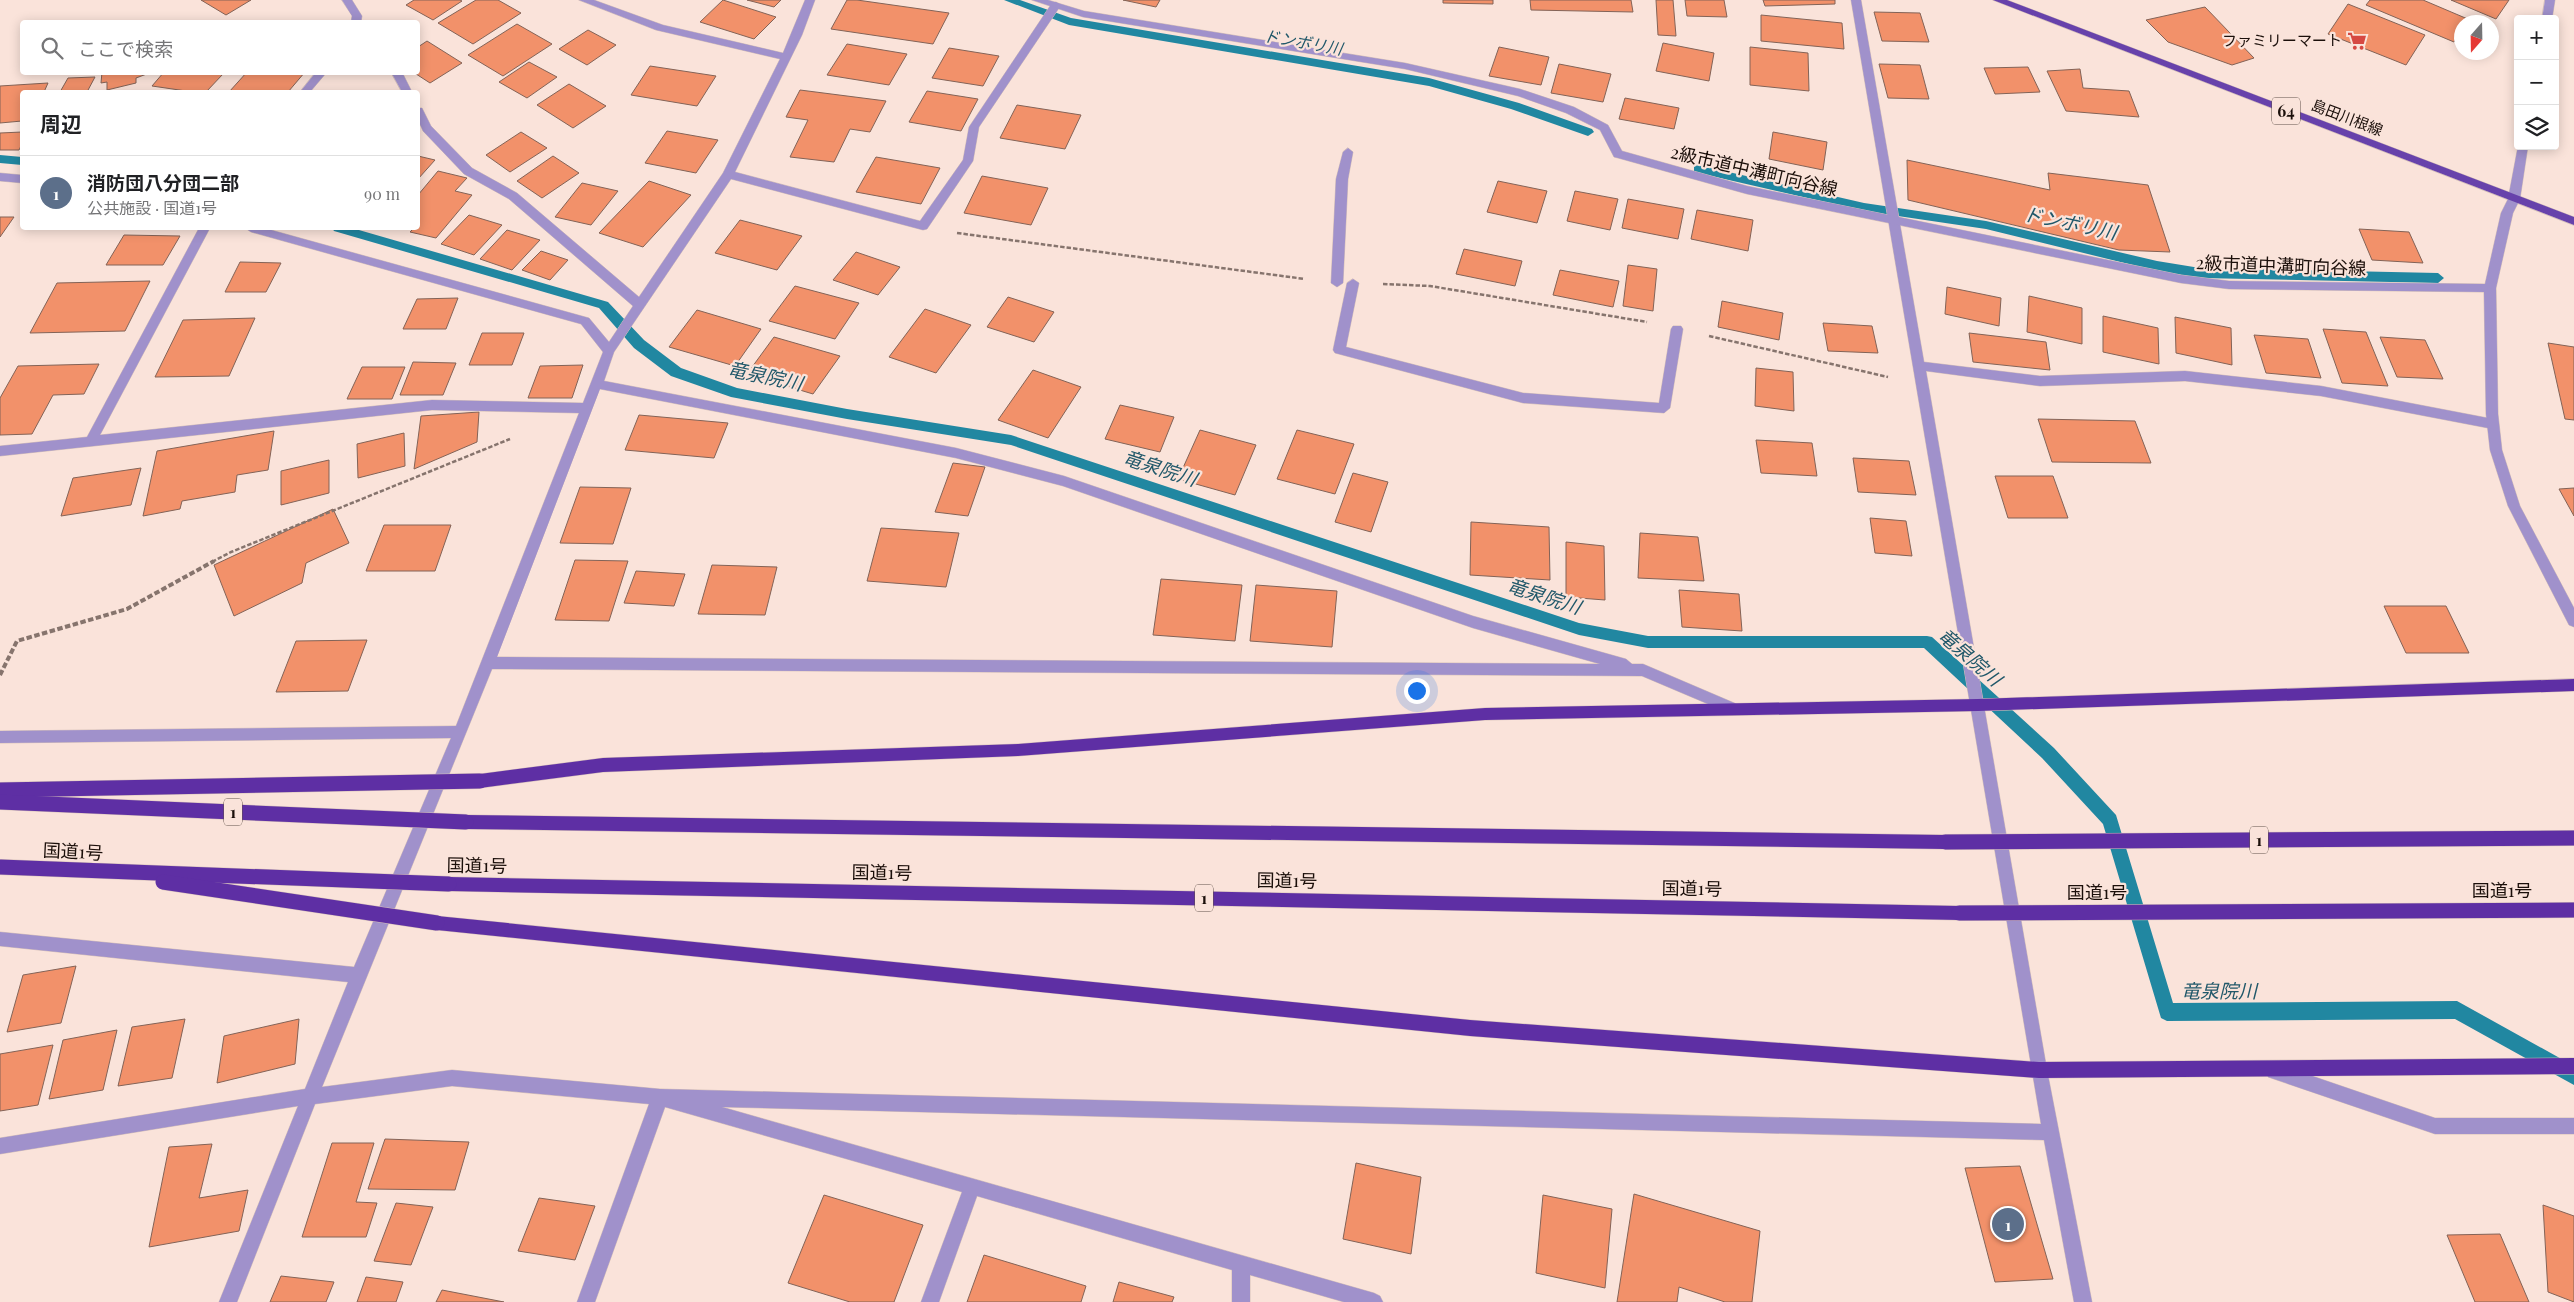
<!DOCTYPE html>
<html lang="ja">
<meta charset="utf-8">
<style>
:root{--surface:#fff;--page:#f2f2f2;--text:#202124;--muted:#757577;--line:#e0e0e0;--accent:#d93025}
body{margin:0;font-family:"Playfair Display","Noto Sans JP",serif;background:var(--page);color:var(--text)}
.controls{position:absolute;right:15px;top:15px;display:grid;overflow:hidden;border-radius:5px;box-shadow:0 2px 12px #0003}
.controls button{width:45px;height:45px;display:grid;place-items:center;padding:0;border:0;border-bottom:1px solid var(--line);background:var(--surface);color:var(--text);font:25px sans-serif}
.compass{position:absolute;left:2454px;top:15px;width:45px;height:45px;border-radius:50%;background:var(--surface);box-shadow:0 2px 12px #0003;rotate:200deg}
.you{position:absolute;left:1416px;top:690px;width:18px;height:18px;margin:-12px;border:4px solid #fff;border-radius:50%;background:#1a73e8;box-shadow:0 0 0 8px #1a73e833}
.badge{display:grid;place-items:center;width:32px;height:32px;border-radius:50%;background:var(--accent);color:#fff;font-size:16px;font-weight:700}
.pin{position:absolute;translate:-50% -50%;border:2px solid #fff;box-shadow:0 1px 5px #0006}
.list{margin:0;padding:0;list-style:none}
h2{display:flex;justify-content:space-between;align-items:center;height:65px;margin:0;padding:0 20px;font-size:21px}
h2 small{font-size:16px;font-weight:400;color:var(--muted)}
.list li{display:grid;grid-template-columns:32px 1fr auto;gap:15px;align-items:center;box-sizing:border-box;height:75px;padding:0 20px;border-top:1px solid var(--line)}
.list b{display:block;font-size:19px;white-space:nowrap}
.list p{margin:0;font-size:16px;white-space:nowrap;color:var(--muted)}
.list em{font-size:16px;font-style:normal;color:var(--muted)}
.icon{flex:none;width:28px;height:28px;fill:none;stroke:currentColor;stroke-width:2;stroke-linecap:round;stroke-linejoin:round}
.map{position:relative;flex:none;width:2574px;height:1302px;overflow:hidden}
.search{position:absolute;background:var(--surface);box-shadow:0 2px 12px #0003;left:20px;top:20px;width:400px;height:55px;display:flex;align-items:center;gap:12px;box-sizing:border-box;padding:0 18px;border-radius:5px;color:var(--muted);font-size:19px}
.panel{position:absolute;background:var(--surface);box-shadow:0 2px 12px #0003;left:20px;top:90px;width:400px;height:140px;border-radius:5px}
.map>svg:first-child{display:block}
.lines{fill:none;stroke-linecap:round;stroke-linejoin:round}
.stream{fill:#2187a1;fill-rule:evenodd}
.building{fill:#f2916a;stroke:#836357}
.minor-casing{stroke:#d6c1b9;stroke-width:1}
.tertiary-casing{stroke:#d6c1b9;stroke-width:1}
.primary-casing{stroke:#d6c1b9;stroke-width:1}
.trunk-casing{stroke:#d6c1b9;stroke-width:1}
.path-far1{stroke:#86746d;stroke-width:2.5;stroke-dasharray:4.5 2;stroke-linecap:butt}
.path{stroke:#86746d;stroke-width:4;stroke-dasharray:5.5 2.5;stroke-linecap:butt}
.minor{fill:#a091cb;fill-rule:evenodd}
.tertiary{fill:#a091cb;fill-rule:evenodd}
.primary{fill:#6742ab;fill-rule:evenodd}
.trunk{fill:#5e2fa4;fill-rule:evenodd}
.trunk-bridge-casing{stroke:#d6c1b9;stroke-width:16;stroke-linecap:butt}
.trunk-bridge{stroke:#5e2fa4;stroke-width:15}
.labels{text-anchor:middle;stroke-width:4.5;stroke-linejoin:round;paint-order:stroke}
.far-poi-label{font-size:15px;fill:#1b0f0a;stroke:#fae3da;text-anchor:end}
.far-street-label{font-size:15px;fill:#1b0f0a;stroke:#fae3da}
.far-water-label{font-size:16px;font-style:italic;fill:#21586a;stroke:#fae3da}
.shield{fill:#fae3da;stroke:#5e4f48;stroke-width:1}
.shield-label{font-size:16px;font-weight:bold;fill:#1b0f0a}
.street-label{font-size:18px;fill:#1b0f0a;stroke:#fae3da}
.water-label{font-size:19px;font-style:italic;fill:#21586a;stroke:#fae3da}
</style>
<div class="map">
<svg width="2574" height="1302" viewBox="0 0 2574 1302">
<rect width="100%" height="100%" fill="#fae3da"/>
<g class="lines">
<!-- stream -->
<g class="stream">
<polygon points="1004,0 1020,0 1071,18 1429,78 1519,103 1592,129 1594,132 1588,136 1511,109 1429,86 1069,25"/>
<polygon points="0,155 22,157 22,165 0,163"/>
<polygon points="1698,165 1864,203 1986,221 2157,261 2200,268 2438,273 2444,278 2438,283 2200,278 2157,271 1986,229 1864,211 1694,172 1694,166"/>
<polygon points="332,228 352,228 608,302 644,340 681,368 737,388 847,409 1011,435 1579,623 1648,636 1927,636 1932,637 2054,748 2116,815 2173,1003 2457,1001 2574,1066 2574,1085 2455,1019 2167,1021 2161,1018 2103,824 2042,758 1924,648 1648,648 1579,635 1011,445 847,419 731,397 671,376 634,348 599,308 334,231"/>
</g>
</g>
<!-- building -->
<g class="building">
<polygon points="201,0 251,0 226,15"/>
<polygon points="414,0 460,0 462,1 433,20 406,5"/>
<polygon points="476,0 498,0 521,13 473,44 438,23"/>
<polygon points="723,0 776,17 754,39 700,22"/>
<polygon points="747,0 781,0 774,7"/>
<polygon points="847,0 857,0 949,13 933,44 831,29"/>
<polygon points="1123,0 1160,0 1156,7"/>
<polygon points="1443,0 1493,0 1493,4 1443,3"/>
<polygon points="1530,0 1631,0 1633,12 1531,10"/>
<polygon points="1656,0 1673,0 1676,36 1658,35"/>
<polygon points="1685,0 1724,0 1727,17 1687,16"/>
<polygon points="1763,0 1835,0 1835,4 1765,6"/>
<polygon points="2370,0 2423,0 2470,20 2468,22 2462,22 2462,31 2454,42 2366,5"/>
<polygon points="2451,0 2509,0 2496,19"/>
<polygon points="2348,4 2425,35 2406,65 2328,34"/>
<polygon points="2205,7 2254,58 2232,65 2168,42 2146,20"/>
<polygon points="1874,12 1920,13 1929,42 1882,41"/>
<polygon points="1761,15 1842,23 1844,49 1761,41"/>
<polygon points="517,24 552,44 503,76 468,55"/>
<polygon points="588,30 616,45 587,65 559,49"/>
<polygon points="427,41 462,63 430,83 413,72 418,72 418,47"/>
<polygon points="1663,43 1714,53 1709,81 1656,71"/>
<polygon points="847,44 907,54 889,85 827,75"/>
<polygon points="1499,47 1549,57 1541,85 1489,76"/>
<polygon points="1750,47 1808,53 1809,91 1750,85"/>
<polygon points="949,48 999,56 983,86 932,78"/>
<polygon points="529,62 557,77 527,98 499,82"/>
<polygon points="1559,64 1611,74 1603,102 1551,93"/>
<polygon points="1879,64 1920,65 1929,99 1888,98"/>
<polygon points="650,66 716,76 697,106 631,95"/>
<polygon points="2028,67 2040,92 1995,94 1984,68"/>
<polygon points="2080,69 2083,88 2129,91 2139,117 2066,111 2047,71"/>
<polygon points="102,72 152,72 136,78 136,83 107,90 107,82 101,83"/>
<polygon points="164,72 211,72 223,74 206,92 193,92 152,86"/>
<polygon points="247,72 305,72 288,92 229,92"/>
<polygon points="95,77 87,92 60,92 68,78"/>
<polygon points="48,83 44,92 22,92 22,121 0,123 0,86"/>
<polygon points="569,84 606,106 573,128 537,105"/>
<polygon points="800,90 886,101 870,132 850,129 834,162 790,157 808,120 786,117"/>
<polygon points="927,91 978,99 961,131 909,122"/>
<polygon points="1625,98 1679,108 1674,129 1619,119"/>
<polygon points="1017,105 1081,115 1065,149 1000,138"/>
<polygon points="667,131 718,140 696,173 645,163"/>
<polygon points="22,132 22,144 19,150 0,150 0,133"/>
<polygon points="521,132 547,148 510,172 486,155"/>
<polygon points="1773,132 1827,142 1823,170 1769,159"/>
<polygon points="418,156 435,160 418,179"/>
<polygon points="553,156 579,173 542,198 517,181"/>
<polygon points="876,157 940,168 921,204 856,192"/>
<polygon points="1907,160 2050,190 2048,173 2148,185 2170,252 2119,250 1908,200"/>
<polygon points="438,171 467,178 455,191 472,195 436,238 410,232 414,228 418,228 418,195"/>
<polygon points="982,176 1048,188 1031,225 964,213"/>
<polygon points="649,181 691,195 643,247 599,233"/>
<polygon points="1498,181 1547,191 1537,223 1487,212"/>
<polygon points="582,183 618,191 591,225 555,217"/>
<polygon points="1575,191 1618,199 1610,230 1567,221"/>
<polygon points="1628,199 1684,209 1678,239 1622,228"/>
<polygon points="1697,210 1753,220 1748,251 1691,239"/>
<polygon points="469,215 502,225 474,255 441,244"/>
<polygon points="0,217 14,217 0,237"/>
<polygon points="740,220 802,236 777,270 715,253"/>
<polygon points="2359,229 2409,232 2423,263 2372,260"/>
<polygon points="507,230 540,240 512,270 480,259"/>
<polygon points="124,235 180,236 163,265 106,265"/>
<polygon points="1464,249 1522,261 1515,286 1456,274"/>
<polygon points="541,251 568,260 550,280 522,270"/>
<polygon points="856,252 900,267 878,295 833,280"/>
<polygon points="240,262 281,263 266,292 225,292"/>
<polygon points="1628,265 1657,269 1653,311 1623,306"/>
<polygon points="1560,270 1619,281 1613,307 1553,295"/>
<polygon points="150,281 125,331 30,333 57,283"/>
<polygon points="795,286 859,303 835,339 769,321"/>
<polygon points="1947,287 2001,298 1999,326 1945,314"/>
<polygon points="2029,296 2082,308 2082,344 2027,332"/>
<polygon points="1008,297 1054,312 1034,342 987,327"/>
<polygon points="458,298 446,329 403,329 417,299"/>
<polygon points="1722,301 1783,313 1779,340 1718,327"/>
<polygon points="925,309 971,325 936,373 889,357"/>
<polygon points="697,310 761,329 735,366 669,347"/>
<polygon points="2103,316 2158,328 2159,364 2103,352"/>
<polygon points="2175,317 2231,328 2232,365 2176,353"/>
<polygon points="255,318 229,376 155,377 183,320"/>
<polygon points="1823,323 1872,326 1878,353 1828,351"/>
<polygon points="2323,329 2366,332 2388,386 2342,383"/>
<polygon points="482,333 524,333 512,365 469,365"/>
<polygon points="1969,333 2046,342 2050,370 1973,362"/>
<polygon points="2254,335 2308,339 2321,378 2266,373"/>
<polygon points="774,337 840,356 813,394 747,374"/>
<polygon points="2380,337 2425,340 2443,379 2397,377"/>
<polygon points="2548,343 2574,347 2574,420 2565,419"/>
<polygon points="413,362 456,363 443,395 400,395"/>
<polygon points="99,364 84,394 53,395 32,434 0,435 0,398 18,366"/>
<polygon points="583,365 572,398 528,398 540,366"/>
<polygon points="362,367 405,367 392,399 347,399"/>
<polygon points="1756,368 1793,372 1794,411 1755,406"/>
<polygon points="1033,370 1081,387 1048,438 998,420"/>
<polygon points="1120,405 1174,417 1160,452 1105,439"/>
<polygon points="479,412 477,442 414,469 421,416"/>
<polygon points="639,415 728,423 714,458 625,450"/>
<polygon points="2038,419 2135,421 2151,463 2052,462"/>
<polygon points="1200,430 1256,445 1235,495 1178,479"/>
<polygon points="1297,430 1354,444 1335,494 1277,479"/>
<polygon points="274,431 268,470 237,475 235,492 182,501 180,509 143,516 157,451"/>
<polygon points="404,433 405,466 358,478 357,444"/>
<polygon points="1756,440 1812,443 1817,476 1761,473"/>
<polygon points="1853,458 1909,461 1916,495 1858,492"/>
<polygon points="329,460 329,493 281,505 281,471"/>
<polygon points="953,463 985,467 968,516 935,512"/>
<polygon points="141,468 131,505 61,516 73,478"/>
<polygon points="1353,473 1388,482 1371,532 1335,522"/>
<polygon points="1995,476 2053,476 2068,518 2008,518"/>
<polygon points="580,487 631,488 613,544 560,543"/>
<polygon points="2574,488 2574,516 2559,489"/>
<polygon points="333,509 349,543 306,563 302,583 234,616 214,565"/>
<polygon points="1870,518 1906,521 1912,556 1875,553"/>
<polygon points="1471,522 1549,527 1550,580 1470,575"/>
<polygon points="384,525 451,525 435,571 366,571"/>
<polygon points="881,528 959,533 946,587 867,581"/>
<polygon points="1640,533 1698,537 1704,581 1638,578"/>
<polygon points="1566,542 1604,546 1605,600 1566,597"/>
<polygon points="575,560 628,561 609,621 555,620"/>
<polygon points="712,565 777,567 765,615 698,614"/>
<polygon points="636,571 685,574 674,606 624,603"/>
<polygon points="1161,579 1242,585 1235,641 1153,635"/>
<polygon points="1256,585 1337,591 1332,647 1250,641"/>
<polygon points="1679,590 1739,594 1742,631 1682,627"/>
<polygon points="2384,606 2446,606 2469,653 2406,653"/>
<polygon points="367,640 348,691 276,692 296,641"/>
<polygon points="76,966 61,1023 7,1032 23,975"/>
<polygon points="185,1019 172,1078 118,1086 132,1027"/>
<polygon points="299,1019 295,1064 217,1083 224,1036"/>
<polygon points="117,1030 103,1090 49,1099 63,1040"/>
<polygon points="53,1045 38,1105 0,1111 0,1054"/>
<polygon points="385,1139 469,1142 455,1190 368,1189"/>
<polygon points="332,1143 374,1143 356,1202 377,1203 366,1237 302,1237"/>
<polygon points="212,1144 199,1198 248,1190 239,1231 149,1247 169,1147"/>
<polygon points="1356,1163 1421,1177 1411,1254 1343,1239"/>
<polygon points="2020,1166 2053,1279 1995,1282 1965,1168"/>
<polygon points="1634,1194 1760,1231 1752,1302 1725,1302 1679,1287 1677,1302 1617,1302"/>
<polygon points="824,1195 923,1225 894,1302 850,1302 788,1283"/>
<polygon points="1543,1195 1612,1209 1605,1288 1536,1273"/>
<polygon points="539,1198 595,1206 575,1260 518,1251"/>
<polygon points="396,1203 433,1207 411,1265 374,1261"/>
<polygon points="2543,1205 2574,1216 2574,1302 2548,1292"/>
<polygon points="2500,1234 2529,1302 2475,1302 2447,1235"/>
<polygon points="984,1255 1086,1286 1081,1302 967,1302"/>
<polygon points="281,1276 334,1282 326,1302 270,1302"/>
<polygon points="366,1277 403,1282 396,1302 357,1302"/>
<polygon points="1119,1282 1174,1297 1172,1302 1113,1302"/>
<polygon points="442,1290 504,1302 436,1302"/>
</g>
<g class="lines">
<!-- minor casing -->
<g class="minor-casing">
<g id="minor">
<polygon points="342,0 352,0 362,16 361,22 351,22 352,16"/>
<path d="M 579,0 L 594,0 L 663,25 L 783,53 L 805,0 L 815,0 L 802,35 L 735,172 L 920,221 L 963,160 L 969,127 L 1052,3 L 1056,2 L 1061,5 L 979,127 L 973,161 L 927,229 L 923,230 L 731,179 L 614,352 L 604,381 L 956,448 L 1064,476 L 1473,616 L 1626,659 L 1632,664 L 1643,664 L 1739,705 L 1741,709 L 1739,713 L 1734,715 L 1642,676 L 492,669 L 322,1087 L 452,1070 L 660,1089 L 2041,1124 L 1851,0 L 1861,0 L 1924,362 L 2040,376 L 2185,371 L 2321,386 L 2493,419 L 2499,424 L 2493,429 L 2321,396 L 2185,381 L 2040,386 L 1926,371 L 2047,1070 L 2092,1302 L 2074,1302 L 2044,1140 L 722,1107 L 1374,1293 L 1380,1296 L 1383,1302 L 1344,1302 L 1250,1275 L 1250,1302 L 1232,1302 L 1232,1270 L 977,1196 L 939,1302 L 921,1302 L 962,1192 L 665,1107 L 595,1302 L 577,1302 L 649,1104 L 452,1086 L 315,1104 L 237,1302 L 219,1302 L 298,1106 L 0,1154 L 0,1138 L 305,1089 L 348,982 L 0,946 L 0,932 L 354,967 L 451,738 L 0,743 L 0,731 L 456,726 L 579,413 L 432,410 L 0,456 L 0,446 L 87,437 L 199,228 L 210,228 L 100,435 L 432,400 L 583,403 L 603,352 L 581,324 L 251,232 L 245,228 L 264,228 L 589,318 L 609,342 L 633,306 L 509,199 L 464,174 L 423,131 L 418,120 L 418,108 L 422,108 L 431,126 L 472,168 L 517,193 L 639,297 L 723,173 L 780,59 L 656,30 ZM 600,389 L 956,458 L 1063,486 L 1473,628 L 1600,664 L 497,657 Z"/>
<polygon points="316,72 327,72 310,92 300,92"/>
<polygon points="391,72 402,72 412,92 402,92"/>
<polygon points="1348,148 1353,152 1348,179 1343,283 1337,287 1331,283 1336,179 1343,152"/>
<polygon points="0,173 22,175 22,183 0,181"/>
<polygon points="1353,279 1359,283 1346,347 1523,393 1659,403 1671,329 1673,326 1681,326 1683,329 1670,408 1664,413 1523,403 1335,353 1333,350 1347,283"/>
<polygon points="2274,1063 2435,1118 2574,1118 2574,1134 2435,1134 2268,1077 2266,1071 2268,1065"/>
</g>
</g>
<!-- tertiary casing -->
<g class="tertiary-casing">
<g id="tertiary">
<polygon points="1032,0 1048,0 1084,11 1405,63 1520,89 1574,107 1608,125 1622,151 1747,186 2181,275 2229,281 2485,284 2501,213 2508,199 2518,146 2528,146 2520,199 2513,213 2496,288 2498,414 2502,450 2520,506 2574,608 2574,627 2569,625 2508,506 2490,450 2486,414 2484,292 2229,289 2181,283 1747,194 1618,158 1614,157 1600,130 1566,113 1518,96 1405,69 1083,17"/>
<polygon points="2545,0 2555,0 2552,19 2542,19"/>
</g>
</g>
<!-- primary casing -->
<g class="primary-casing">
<polygon id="primary" points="1993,0 2007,0 2574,217 2574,225"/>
</g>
<!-- trunk casing -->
<g class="trunk-casing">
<g id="trunk">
<polygon points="2574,679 2574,691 1978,711 1485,720 1018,756 603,772 480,788 475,786 473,781 475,776 480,774 603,758 1018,744 1485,708 1978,699"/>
<polygon points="466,815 1945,835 1950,837 1952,842 1950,847 1945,849 466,829 461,827 459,822 461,817"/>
<polygon points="449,877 1959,906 1964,908 1967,913 1964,918 1959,920 449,891 444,889 441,884 444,879"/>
<polygon points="437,916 1470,1020 2039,1062 2574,1058 2574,1074 2039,1078 1470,1036 437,930 432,928 429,923 432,918"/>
</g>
</g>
<!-- path-far1 -->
<g class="path-far1">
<polyline points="957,233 1305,279"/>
<polyline points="1383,284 1430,286 1647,322"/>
<polyline points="1709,336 1888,377"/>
<polyline points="212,562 231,552 510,439"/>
</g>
<!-- path -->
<polyline class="path" points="0,675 17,641 127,609 214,561"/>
<!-- minor -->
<use href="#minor" class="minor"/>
<!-- tertiary -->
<use href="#tertiary" class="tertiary"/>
<!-- primary -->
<use href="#primary" class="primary"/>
<!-- trunk -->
<use href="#trunk" class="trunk"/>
<!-- trunk-bridge casing -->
<g class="trunk-bridge-casing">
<g id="trunk-bridge">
<polyline points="0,790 480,781"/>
<polyline points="0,802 466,822"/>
<polyline points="1945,842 2574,838"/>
<polyline points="0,867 449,884"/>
<polyline points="163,882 437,923"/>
<polyline points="1959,913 2574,910"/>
</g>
</g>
<!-- trunk-bridge -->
<use href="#trunk-bridge" class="trunk-bridge"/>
</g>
<!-- icons -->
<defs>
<g id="supermarket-bare" transform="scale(1.5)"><path d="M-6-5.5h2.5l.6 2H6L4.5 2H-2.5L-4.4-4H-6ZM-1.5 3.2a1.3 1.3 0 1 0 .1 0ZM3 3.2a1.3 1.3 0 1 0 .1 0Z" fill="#d64842" stroke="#fae3da" stroke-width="2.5" paint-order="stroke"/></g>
</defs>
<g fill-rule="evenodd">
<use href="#supermarket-bare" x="2357" y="41"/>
</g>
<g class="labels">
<!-- far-poi labels -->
<g class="far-poi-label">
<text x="2342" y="46">ファミリーマート</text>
</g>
<!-- far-street labels -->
<g class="far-street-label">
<text transform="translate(2347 118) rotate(21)" y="5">島田川根線</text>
</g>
<!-- far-water labels -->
<g class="far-water-label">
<text transform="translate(1303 42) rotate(10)" y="6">ドンボリ川</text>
</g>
<!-- shield labels -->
<g class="shield">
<rect x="2272" y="97.5" width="28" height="27" rx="4"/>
<rect x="224" y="798.5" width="18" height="27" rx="4"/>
<rect x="2250" y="826.5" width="18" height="27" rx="4"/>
<rect x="1195" y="884.5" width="18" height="27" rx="4"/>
</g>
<g class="shield-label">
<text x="2286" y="117">64</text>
<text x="233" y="818">1</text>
<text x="2259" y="846">1</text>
<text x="1204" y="904">1</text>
</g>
<!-- street labels -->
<g class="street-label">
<text transform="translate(1754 171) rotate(13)" y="6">2級市道中溝町向谷線</text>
<text transform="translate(2281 266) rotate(2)" y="6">2級市道中溝町向谷線</text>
<text transform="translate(73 852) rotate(3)" y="6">国道1号</text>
<text transform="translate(477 866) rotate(1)" y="6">国道1号</text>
<text transform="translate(882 873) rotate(1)" y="6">国道1号</text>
<text transform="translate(1287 881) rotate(1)" y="6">国道1号</text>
<text transform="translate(1692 889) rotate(1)" y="6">国道1号</text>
<text x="2502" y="897">国道1号</text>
<text x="2097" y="899">国道1号</text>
</g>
<!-- water labels -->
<g class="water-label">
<text transform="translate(2070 223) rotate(12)" y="7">ドンボリ川</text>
<text transform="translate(765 376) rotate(12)" y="7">竜泉院川</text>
<text transform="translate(1160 468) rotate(18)" y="7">竜泉院川</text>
<text transform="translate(1544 596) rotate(18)" y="7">竜泉院川</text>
<text transform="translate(1970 657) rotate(41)" y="7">竜泉院川</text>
<text x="2219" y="998">竜泉院川</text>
</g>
</g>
</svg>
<div class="controls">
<button>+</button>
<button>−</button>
<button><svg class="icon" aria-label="layers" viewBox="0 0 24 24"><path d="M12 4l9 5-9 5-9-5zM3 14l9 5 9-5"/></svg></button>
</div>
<svg class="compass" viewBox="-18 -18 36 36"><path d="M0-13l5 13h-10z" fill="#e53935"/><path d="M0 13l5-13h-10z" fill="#757577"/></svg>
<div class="you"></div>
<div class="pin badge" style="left:2008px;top:1224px;background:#5c6f8a">1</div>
<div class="search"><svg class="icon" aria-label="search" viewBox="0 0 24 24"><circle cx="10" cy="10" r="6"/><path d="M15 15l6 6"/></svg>ここで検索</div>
<section class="panel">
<h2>周辺<small></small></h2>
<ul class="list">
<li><span class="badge" style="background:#5c6f8a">1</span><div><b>消防団八分団二部</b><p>公共施設 · 国道1号</p></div><em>90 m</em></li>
</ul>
</section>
</div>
